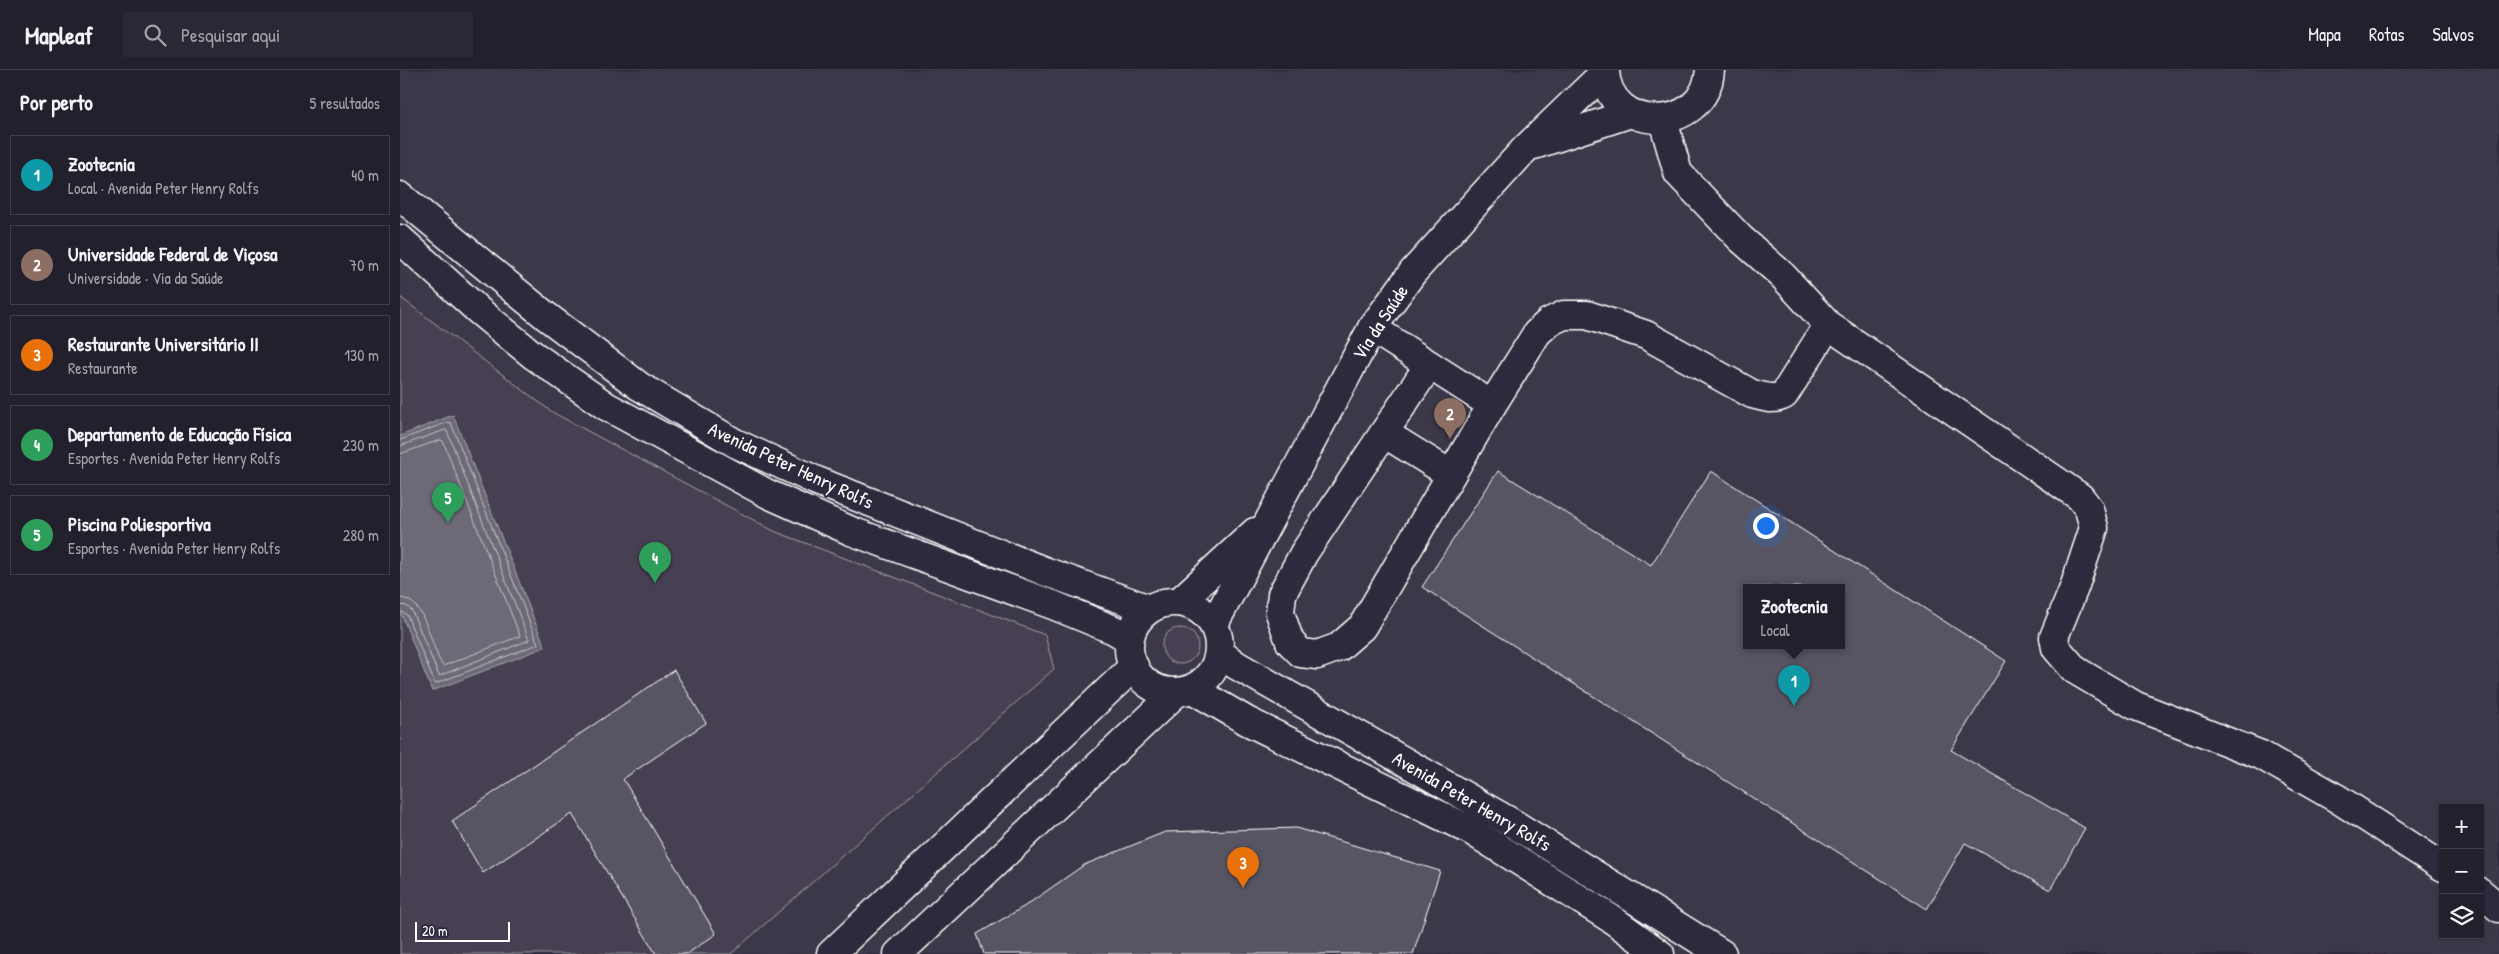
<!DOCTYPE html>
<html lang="pt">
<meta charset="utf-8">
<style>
:root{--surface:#23202e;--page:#2b2836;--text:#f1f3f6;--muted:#a3a3aa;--line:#403e4a;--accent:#ffd166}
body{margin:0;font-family:"Patrick Hand",sans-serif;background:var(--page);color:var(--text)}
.controls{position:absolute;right:15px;bottom:15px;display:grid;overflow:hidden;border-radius:0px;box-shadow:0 1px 4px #0004}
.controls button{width:45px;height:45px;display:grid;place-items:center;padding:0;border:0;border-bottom:1px solid var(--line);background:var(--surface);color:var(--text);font:25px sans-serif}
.scale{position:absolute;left:15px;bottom:12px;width:95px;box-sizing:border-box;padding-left:5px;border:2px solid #fff;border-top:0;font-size:14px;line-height:18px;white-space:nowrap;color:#fff;-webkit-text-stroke:4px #2f2a3d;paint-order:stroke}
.you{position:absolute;left:1365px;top:455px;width:18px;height:18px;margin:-12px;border:4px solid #fff;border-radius:50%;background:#1a73e8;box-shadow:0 0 0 8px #1a73e833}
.badge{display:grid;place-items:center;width:32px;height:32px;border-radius:50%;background:var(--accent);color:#fff;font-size:16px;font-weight:700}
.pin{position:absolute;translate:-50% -41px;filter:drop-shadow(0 1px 2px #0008)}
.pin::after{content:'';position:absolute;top:26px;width:18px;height:15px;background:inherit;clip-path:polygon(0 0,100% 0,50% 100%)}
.popup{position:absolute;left:1343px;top:514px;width:102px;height:65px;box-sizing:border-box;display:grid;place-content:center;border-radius:0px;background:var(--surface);filter:drop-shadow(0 1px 4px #0005);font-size:16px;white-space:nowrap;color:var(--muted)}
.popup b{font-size:19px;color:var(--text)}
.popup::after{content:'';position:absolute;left:50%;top:100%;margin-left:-10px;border:10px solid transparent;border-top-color:var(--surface)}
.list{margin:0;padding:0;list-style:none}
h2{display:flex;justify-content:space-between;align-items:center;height:65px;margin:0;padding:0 20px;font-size:21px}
h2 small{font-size:16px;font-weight:400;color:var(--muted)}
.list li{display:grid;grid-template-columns:32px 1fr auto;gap:15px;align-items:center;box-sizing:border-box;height:80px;margin:0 10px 10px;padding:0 10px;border:1px solid var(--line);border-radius:0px}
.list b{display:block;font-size:19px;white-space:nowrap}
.list p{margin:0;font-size:16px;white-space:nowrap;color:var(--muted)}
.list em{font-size:16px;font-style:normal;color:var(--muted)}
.icon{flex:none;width:28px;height:28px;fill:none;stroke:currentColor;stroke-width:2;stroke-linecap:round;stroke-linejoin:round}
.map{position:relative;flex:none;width:2099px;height:884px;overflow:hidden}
header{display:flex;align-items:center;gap:30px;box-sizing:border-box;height:70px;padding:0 25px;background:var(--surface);border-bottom:1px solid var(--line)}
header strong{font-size:24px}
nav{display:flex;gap:28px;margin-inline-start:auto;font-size:18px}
.search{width:350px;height:45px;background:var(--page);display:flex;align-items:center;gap:12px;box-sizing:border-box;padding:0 18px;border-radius:0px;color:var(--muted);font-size:19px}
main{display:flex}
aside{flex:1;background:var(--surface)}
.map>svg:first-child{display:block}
.built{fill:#3c3749;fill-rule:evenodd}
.green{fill:#464152;stroke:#a2a0a8}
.water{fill:#6d6a77;stroke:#a7a6ad}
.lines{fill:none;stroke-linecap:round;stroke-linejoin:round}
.shore{stroke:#c5c3c9;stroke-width:1}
.building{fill:#595564;stroke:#fff;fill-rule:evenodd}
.minor-casing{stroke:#fff;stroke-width:31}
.major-casing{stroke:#fff;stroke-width:31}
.minor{stroke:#2f2a3d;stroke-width:28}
.major{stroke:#2f2a3d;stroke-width:28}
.labels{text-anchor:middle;stroke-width:4;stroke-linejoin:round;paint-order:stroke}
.street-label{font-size:19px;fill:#fff;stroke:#2f2a3d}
</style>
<header>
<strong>Mapleaf</strong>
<div class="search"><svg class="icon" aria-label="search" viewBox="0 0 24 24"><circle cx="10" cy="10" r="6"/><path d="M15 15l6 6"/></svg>Pesquisar aqui</div>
<nav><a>Mapa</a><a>Rotas</a><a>Salvos</a></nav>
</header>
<main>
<aside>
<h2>Por perto<small>5 resultados</small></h2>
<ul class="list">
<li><span class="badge" style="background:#0f9aa8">1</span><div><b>Zootecnia</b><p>Local · Avenida Peter Henry Rolfs</p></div><em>40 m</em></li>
<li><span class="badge" style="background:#8d6e63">2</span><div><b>Universidade Federal de Viçosa</b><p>Universidade · Via da Saúde</p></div><em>70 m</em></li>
<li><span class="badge" style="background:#e8710a">3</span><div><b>Restaurante Universitário II</b><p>Restaurante</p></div><em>130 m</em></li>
<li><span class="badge" style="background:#2e9e5b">4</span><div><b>Departamento de Educação Física</b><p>Esportes · Avenida Peter Henry Rolfs</p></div><em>230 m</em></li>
<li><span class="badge" style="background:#2e9e5b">5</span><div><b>Piscina Poliesportiva</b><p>Esportes · Avenida Peter Henry Rolfs</p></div><em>280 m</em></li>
</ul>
</aside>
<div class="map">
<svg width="2099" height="884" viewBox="0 0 2099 884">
<rect width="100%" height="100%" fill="#2f2a3d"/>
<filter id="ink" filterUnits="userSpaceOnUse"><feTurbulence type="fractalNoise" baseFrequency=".02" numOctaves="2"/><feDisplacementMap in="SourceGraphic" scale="10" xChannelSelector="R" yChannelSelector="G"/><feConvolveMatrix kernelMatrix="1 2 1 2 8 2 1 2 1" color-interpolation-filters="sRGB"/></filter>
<g filter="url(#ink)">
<!-- built -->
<path class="built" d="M 0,0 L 2099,0 L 2099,884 L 0,884 ZM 1346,517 L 1442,517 L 1442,575 L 1346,575 ZM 2043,738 L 2080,738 L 2080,865 L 2043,865 Z"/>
<!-- green -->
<g class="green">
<polygon points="0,227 152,342 374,461 645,565 654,599 331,884 0,884"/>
<circle cx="780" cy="576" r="18"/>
</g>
<!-- water -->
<polygon class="water" points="53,345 145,577 32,621 0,541 0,366"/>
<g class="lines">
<!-- shore -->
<g class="shore">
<polyline points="0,370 48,352 51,353 138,574 35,614 7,545 0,541"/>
<polyline points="0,376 45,360 47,361 129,570 39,606 12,541 7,536 0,535"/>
<path d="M 0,384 L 40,370 L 43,371 L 120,566 L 43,596 C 30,578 27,529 0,528"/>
</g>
</g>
<!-- building -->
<g class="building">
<path d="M 1098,401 L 1251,495 L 1311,401 L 1606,591 L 1551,680 L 1685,758 L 1650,820 L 1565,773 L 1527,839 L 1022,517 ZM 1346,517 L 1442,517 L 1442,575 L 1346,575 Z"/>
<polygon points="274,600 306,653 223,709 316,864 287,884 256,884 172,744 83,803 52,751"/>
<polygon points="896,758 1040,801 1013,884 584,884 577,864 625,836 684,795 765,762"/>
</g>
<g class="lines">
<!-- minor casing -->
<g class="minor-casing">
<g id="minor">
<path d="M 1205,0 C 1207,64 1305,66 1310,0"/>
<polyline points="1263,50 1278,103 1340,168 1382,205 1428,255 1680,427 1689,439 1694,458 1674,518 1654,567 1656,578 1675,600 1736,636 1861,685 1938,729 2043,797"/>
<polyline points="1134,75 1231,43"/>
<polyline points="972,258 1092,335"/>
<path d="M 1029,295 L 904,483 L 882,524 L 880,543 L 890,572 L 901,583 L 917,585 L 939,577 L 962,557 L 1092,335 L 1137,263 L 1149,252 L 1164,245 L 1187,245 L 1246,265 L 1352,324 C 1364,327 1373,331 1384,325 L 1428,255"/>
<polyline points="984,363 1050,404"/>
<polyline points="779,532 855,462"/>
<polyline points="814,554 972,258 1013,202 1126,78 1205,2"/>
<polyline points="2080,822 2099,838"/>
<polyline points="431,884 734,596"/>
<polyline points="498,884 777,622"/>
</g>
</g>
<!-- major casing -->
<g class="major-casing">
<g id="major">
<polyline points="0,126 146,246 239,316 335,373 417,411 644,501 749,539"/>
<polyline points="0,169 79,241 133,285 206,336 368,424 451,461 653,535 714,560 729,569"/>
<circle cx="774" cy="577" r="45"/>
<polyline points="820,583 836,595 1112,753 1322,884"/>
<polyline points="792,619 847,651 1070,760 1213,850 1260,884"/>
</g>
</g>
<!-- minor -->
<use href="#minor" class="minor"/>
<!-- major -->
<use href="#major" class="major"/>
</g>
</g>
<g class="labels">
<!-- street labels -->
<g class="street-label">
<text transform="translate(980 252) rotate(-57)" y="7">Via da Saúde</text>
<text transform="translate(391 395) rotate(25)" y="7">Avenida Peter Henry Rolfs</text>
<text transform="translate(1072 731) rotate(30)" y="7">Avenida Peter Henry Rolfs</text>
</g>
</g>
</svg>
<div class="controls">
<button>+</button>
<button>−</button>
<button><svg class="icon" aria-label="layers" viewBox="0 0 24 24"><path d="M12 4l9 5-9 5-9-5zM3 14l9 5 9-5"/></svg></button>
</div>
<div class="scale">20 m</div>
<div class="you"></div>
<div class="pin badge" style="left:1394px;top:636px;background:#0f9aa8">1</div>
<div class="popup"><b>Zootecnia</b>Local</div>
<div class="pin badge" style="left:1050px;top:369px;background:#8d6e63">2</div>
<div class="pin badge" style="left:843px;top:818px;background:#e8710a">3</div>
<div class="pin badge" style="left:255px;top:513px;background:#2e9e5b">4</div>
<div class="pin badge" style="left:48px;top:453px;background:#2e9e5b">5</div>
</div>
</main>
